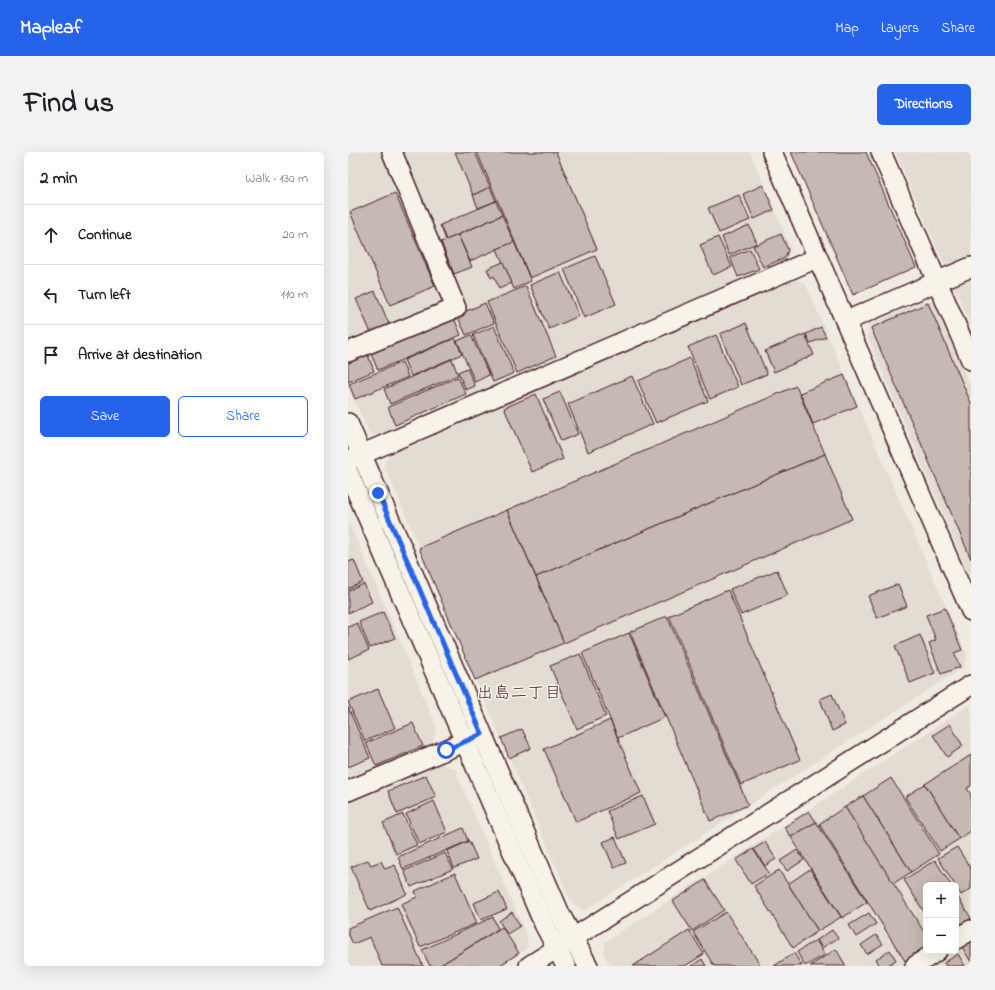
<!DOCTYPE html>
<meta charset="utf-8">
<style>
:root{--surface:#fff;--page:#f2f2f2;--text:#202124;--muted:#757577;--line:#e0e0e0;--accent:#2563eb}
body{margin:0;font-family:"Indie Flower","Klee One",sans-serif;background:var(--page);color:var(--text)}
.controls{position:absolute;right:12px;bottom:12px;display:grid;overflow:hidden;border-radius:6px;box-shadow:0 4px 16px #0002}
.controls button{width:36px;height:36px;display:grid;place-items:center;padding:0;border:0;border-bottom:1px solid var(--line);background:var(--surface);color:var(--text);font:20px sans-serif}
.stop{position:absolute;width:12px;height:12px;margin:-9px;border:3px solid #2563eb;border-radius:50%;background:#fff}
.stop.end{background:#2563eb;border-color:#fff;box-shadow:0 1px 4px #0008}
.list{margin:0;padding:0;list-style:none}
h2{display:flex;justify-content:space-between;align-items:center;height:52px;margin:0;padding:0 16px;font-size:17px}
h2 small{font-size:13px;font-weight:400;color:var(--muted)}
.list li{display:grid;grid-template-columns:26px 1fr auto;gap:12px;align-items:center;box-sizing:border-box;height:60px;padding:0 16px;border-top:1px solid var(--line)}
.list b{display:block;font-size:15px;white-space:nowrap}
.list em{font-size:13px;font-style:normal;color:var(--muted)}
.actions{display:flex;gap:8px;padding:12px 16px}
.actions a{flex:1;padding:9px 0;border:1px solid var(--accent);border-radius:6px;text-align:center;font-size:14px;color:var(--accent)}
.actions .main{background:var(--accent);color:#fff}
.icon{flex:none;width:22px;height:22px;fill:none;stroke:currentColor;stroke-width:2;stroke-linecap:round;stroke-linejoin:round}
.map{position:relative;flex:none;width:623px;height:814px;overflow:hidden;border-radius:6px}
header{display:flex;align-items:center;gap:24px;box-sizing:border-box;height:56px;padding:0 20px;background:var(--accent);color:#fff}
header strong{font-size:19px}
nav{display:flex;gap:22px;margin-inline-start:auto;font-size:14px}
.intro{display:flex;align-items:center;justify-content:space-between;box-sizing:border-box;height:96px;padding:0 24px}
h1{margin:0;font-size:28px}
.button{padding:10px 18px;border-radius:6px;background:var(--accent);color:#fff;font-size:14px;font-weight:700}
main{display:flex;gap:24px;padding:0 24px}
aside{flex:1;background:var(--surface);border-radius:6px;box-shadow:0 4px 16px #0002}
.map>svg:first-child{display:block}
.built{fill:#e3dcd2}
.building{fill:#c6b8b3;stroke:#4a1f2b}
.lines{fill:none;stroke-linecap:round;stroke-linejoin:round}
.minor-casing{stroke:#4a1f2b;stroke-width:22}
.minor{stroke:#f7f3e8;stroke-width:19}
.route{stroke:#2563eb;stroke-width:5}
.labels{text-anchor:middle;stroke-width:3;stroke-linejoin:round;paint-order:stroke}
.neighbourhood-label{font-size:17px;fill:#4a1f2b;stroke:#f7f3e8}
</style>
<header>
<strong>Mapleaf</strong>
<nav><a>Map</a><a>Layers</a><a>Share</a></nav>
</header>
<div class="intro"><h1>Find us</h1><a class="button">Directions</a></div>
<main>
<aside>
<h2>2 min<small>Walk · 130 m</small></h2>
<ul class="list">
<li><svg class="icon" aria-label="ahead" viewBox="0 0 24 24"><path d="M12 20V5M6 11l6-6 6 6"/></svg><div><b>Continue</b></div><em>20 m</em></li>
<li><svg class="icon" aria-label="left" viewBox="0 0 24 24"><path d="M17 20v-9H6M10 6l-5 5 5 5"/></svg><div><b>Turn left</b></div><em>110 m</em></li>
<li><svg class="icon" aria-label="arrive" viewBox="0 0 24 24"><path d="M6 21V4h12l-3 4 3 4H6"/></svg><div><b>Arrive at destination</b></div></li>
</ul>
<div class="actions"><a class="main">Save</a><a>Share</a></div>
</aside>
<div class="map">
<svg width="623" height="814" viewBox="0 0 623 814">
<rect width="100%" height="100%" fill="#f0ebe0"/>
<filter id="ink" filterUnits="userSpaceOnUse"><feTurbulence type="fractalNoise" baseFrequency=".025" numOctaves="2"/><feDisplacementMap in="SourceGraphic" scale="8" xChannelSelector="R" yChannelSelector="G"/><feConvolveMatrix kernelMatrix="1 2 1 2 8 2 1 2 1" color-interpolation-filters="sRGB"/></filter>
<g filter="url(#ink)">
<!-- built -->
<g class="built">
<polygon points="0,0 36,0 97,143 94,153 0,192"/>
<polygon points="48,0 402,0 443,96 438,109 30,284 21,281 0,235 0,207 116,156"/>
<polygon points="547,0 623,0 623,174"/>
<polygon points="445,127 457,131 619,503 616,515 236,759 223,750 36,313 41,302"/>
<polygon points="575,148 586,150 623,236 623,428 519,184 521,172"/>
<polygon points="0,372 2,372 89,576 84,593 0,629"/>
<polygon points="623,552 623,769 608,779 608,733 578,733 578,798 562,814 263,814 256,803 257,790"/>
<polygon points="93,612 107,617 180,787 178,798 153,814 0,814 0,651"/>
<polygon points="623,784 623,814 580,814 600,799 608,799 608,794"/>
</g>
<!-- building -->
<g class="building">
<polygon points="107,0 127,0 142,35 125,43"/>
<polygon points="129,0 208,0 249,97 182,126"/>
<polygon points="443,0 518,0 568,115 505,143"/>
<polygon points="415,33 426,58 406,67 395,42"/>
<polygon points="142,35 148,49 130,56 125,43"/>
<polygon points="47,41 87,134 42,153 2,60"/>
<polygon points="391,43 402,68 371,81 360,56"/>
<polygon points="148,49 154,63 98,88 92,73"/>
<polygon points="154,63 166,90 122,109 110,83"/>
<polygon points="401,73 409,91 381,103 374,85"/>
<polygon points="433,82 440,98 437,106 415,115 405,94"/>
<polygon points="110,83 124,115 106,122 93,90"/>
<polygon points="370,85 384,115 365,123 352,93"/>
<polygon points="166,90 183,129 166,137 149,97"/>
<polygon points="402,97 411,117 390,125 382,105"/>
<polygon points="247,104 268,152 236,166 216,117"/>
<polygon points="155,110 164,131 151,137 146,124 143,126 139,117"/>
<polygon points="212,120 231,164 201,177 182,133"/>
<polygon points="178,134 208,204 169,221 139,150"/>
<polygon points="27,139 41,172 23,181 8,147"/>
<polygon points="137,151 146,171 118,183 109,163"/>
<polygon points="580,151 623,251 623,407 523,176"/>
<polygon points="105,164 113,183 30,218 22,200"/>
<polygon points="398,171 419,222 393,233 372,182"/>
<polygon points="146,174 166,221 145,230 125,183"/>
<polygon points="473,175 478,185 462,191 458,182"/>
<polygon points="457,182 466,203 426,220 417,199"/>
<polygon points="123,183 141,223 127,230 109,189"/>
<polygon points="368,183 390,235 362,247 340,195"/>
<polygon points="107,186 114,202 63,224 56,208"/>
<polygon points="19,201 26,219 0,230 0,209"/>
<polygon points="342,206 360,249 308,271 290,229"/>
<polygon points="104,207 110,223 42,252 36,237"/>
<polygon points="54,210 60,225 7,247 1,232"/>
<polygon points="119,216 127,234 118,238 110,220"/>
<polygon points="496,223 509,254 465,272 452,241"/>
<polygon points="284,224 305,272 240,300 220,252"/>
<polygon points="110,225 118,242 47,273 40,255"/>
<polygon points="448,234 477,302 188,425 159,358"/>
<polygon points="212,240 230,282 213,289 195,247"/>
<polygon points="188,242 215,307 184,320 156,256"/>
<polygon points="477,302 504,367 216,491 188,425"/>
<polygon points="159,358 216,491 127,528 71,396"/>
<polygon points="6,408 15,430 0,437 0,410"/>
<polygon points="429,418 440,443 393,463 382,437"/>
<polygon points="16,432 24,450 0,461 0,439"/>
<polygon points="550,432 559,454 529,466 520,444"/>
<polygon points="380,438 452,608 393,633 321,464"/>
<polygon points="597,456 614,498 606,501 612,515 593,522 581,491 588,488 578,463"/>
<polygon points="35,460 47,486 22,496 11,470"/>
<polygon points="319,464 400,653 362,669 282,480"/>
<polygon points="9,471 21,498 0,507 0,475"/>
<polygon points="281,481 317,565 270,586 234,501"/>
<polygon points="572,483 587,521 562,531 547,494"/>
<polygon points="232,502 258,564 229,577 202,514"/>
<polygon points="30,537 47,576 17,589 0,550"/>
<polygon points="484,542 497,573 484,579 472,547"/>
<polygon points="0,555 22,606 0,615"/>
<polygon points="262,568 293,641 228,670 196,597"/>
<polygon points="65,571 75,594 28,614 18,591"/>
<polygon points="602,572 615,594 599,605 585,583"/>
<polygon points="174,577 183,596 161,606 153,586"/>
<polygon points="623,603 623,634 619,636 623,643 623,679 611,687 577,632"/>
<polygon points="78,623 88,645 49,662 40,639"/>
<polygon points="543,626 591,702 563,720 515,644"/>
<polygon points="577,632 611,687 592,699 557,645"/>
<polygon points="295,644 307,672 271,687 259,659"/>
<polygon points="515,644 563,720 545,732 497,655"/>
<polygon points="86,649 99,680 71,692 58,662"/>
<polygon points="497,655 578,783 578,795 557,809 471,672"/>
<polygon points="461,659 468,670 443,685 436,675"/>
<polygon points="55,662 69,693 48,702 35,671"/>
<polygon points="468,670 519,750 494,766 443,685"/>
<polygon points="115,676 120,689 55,717 50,705"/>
<polygon points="267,685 278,711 266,716 255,690"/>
<polygon points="121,689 129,707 106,716 99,699"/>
<polygon points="417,690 428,707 417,714 406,697"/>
<polygon points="609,695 623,717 623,737 613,743 590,706"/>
<polygon points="405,697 421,721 403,732 388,708"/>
<polygon points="449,698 456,708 439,719 432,709"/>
<polygon points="97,701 105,717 63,735 56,719"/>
<polygon points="20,708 23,713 33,709 37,717 47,713 59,742 22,759 3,715"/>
<polygon points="587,708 603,733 578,733 578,763 556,728"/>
<polygon points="462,717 493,765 470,779 440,732"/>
<polygon points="431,718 470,779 445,796 406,734"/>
<polygon points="107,721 129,771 72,795 53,752 69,745 67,739"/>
<polygon points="357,728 376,758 344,779 325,749"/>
<polygon points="151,740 159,757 133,768 126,751"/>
<polygon points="608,742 623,766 608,777"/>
<polygon points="49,755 75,814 34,814 22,785 5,792 0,781 0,776"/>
<polygon points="164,760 172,774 159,782 151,769"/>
<polygon points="378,760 413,814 366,814 345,780"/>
<polygon points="521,761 528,772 508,785 501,773"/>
<polygon points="145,765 150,777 91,814 82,814 74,798"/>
<polygon points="154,775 171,801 151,814 91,814"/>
<polygon points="341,778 356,802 337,814 285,814"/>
<polygon points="484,778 490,786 474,796 469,788"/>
<polygon points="528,783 535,792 519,802 513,793"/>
<polygon points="623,787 623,810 613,793"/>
<polygon points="468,788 477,803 457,814 449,800"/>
<polygon points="488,797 498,814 462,814"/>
<polygon points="542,798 548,808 539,814 532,814 528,807"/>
<polygon points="446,801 454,814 426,814"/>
<polygon points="610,802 617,814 598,814 596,811"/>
<polygon points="354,807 358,814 343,814"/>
</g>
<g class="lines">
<!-- minor casing -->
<g class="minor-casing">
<g id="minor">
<polyline points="424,0 623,459"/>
<polyline points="533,0 623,208"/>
<polyline points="498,169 623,115"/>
<polyline points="0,200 108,156 44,0"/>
<polyline points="0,271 212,762 240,814"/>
<polyline points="3,307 469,106"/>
<polyline points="0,320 196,772 218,814"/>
<polyline points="0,639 128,585"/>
<polyline points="608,787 623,778"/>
<polyline points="181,814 623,533"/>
<polyline points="567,814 589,799"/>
</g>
</g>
<!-- minor -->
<use href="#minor" class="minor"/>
</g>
</g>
<g class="lines" filter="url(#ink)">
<!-- route -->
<polyline class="route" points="30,341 134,582 98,598"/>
</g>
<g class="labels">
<!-- neighbourhood labels -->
<g class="neighbourhood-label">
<text x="171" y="546">出島二丁目</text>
</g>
</g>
</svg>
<div class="controls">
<button>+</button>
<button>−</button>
</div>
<div class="stop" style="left:98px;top:598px"></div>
<div class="stop end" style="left:30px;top:341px"></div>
</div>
</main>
